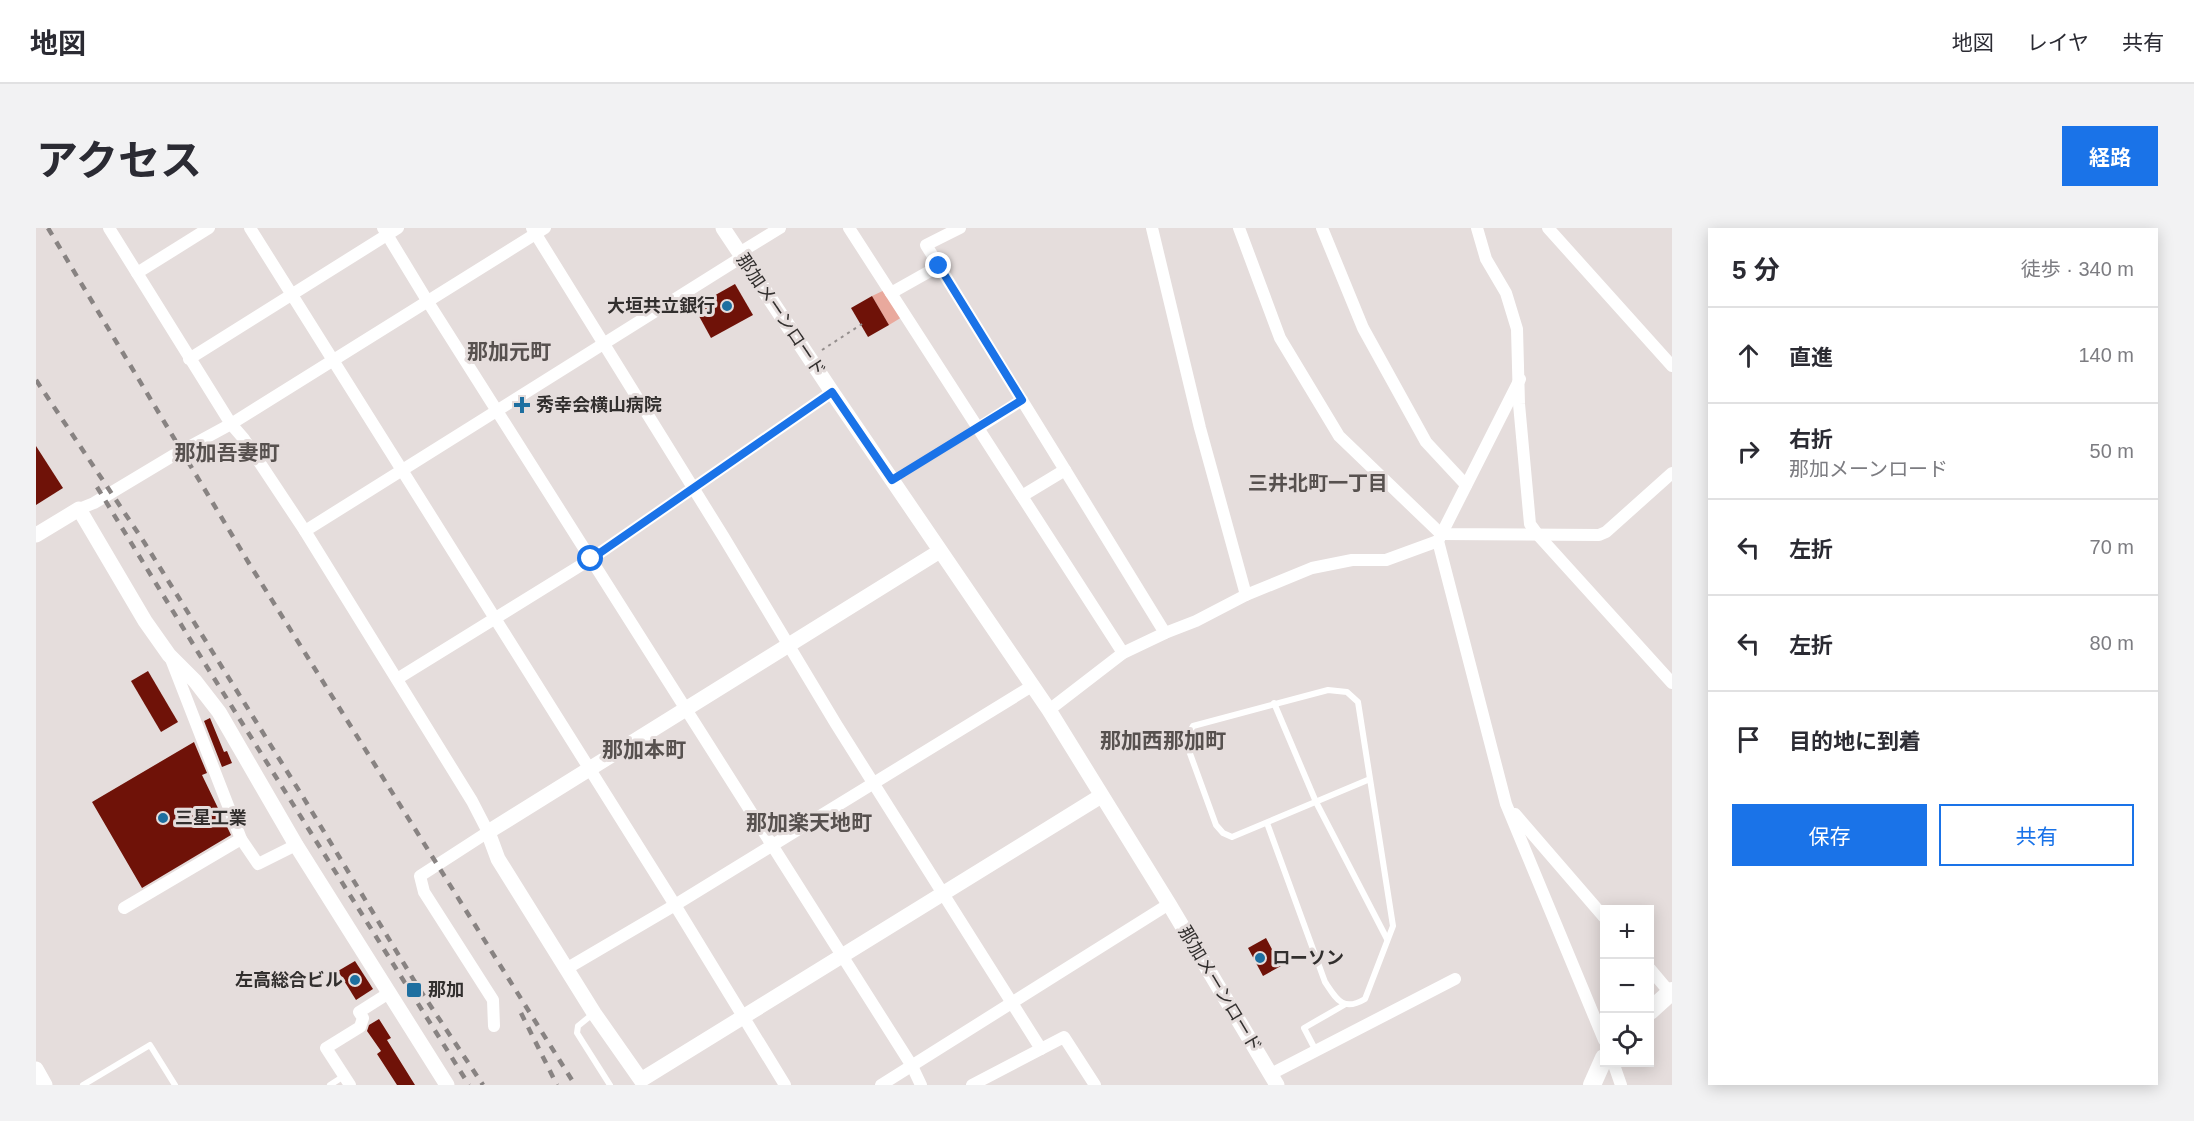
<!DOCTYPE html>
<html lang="ja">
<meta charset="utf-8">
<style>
:root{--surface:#fff;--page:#f2f2f3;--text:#2b2b33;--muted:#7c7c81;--line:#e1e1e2;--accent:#1a73e8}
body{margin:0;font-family:Arial,"Noto Sans JP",sans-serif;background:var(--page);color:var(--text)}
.controls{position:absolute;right:18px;bottom:18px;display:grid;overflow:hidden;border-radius:0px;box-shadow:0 3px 15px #0003}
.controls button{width:54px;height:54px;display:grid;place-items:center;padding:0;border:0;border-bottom:2px solid var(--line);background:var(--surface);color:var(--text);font:30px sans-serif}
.stop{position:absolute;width:18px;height:18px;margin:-14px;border:4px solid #1a73e8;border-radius:50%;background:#fff}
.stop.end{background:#1a73e8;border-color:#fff;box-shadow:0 2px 6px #0008}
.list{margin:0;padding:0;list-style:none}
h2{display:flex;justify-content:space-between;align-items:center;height:78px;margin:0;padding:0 24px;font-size:26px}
h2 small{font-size:20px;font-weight:400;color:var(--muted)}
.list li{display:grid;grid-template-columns:39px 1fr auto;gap:18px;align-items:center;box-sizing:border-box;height:96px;padding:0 24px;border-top:2px solid var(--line)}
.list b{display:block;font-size:22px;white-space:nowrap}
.list p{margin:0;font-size:20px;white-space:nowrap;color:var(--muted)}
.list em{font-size:20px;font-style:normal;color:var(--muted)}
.actions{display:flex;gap:12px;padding:18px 24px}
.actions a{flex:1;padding:14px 0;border:2px solid var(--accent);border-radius:0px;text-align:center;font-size:21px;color:var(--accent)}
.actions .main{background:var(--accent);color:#fff}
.icon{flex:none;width:33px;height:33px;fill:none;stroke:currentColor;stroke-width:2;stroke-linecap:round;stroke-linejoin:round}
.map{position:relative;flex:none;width:1636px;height:857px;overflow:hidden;border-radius:0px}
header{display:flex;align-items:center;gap:36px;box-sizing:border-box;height:84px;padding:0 30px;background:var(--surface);border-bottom:2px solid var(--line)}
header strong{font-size:28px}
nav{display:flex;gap:33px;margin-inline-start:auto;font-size:21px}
.intro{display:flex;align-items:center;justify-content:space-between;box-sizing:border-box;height:144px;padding:0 36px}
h1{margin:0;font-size:42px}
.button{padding:15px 27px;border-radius:0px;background:var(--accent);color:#fff;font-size:21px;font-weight:700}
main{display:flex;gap:36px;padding:0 36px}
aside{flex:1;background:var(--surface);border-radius:0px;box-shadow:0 3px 15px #0003}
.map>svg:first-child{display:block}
.green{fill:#e9a99d}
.building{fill:#6f1208}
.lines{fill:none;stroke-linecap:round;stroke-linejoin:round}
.path{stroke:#948e8d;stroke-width:2;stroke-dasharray:3 4.5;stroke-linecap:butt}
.service{stroke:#fff;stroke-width:6}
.minor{stroke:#fff;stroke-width:12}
.tertiary{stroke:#fff;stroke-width:15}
.secondary{stroke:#fff;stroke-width:18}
.rail{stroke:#888382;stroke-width:4.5;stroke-dasharray:8 8;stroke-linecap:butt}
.route{stroke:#1a73e8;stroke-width:8}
.poi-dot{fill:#1e6fa0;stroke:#e5dddc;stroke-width:2}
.labels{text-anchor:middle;stroke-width:6;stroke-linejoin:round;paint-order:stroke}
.poi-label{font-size:18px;font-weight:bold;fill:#322f2e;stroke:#e5dddc;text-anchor:start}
.street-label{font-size:18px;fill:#322f2e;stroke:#e5dddc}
.neighbourhood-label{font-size:20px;font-weight:bold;fill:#57514f;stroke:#e5dddc}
.quarter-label{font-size:21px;font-weight:bold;fill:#57514f;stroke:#e5dddc}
</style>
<header>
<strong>地図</strong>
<nav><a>地図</a><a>レイヤ</a><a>共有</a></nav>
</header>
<div class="intro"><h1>アクセス</h1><a class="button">経路</a></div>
<main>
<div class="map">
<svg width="1636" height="857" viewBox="0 0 1636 857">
<rect width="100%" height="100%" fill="#e5dddc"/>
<!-- green -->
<polygon class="green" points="853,60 871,86 853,97 836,68"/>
<!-- building -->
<g class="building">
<polygon points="699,56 717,87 675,110 658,79"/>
<polygon points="836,68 853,97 832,109 815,80"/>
<polygon points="0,218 27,260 0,277"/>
<polygon points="112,443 142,494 125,504 95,453"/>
<polygon points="174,490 188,524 191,523 196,535 186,539 168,493"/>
<polygon points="158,514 171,545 166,547 195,607 106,660 56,574"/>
<polygon points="1230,710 1245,738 1227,748 1212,720"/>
<polygon points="319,733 337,761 320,772 302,743"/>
<polygon points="343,791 355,810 351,812 379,857 361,857 341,826 345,823 331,803 333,797"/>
</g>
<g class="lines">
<!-- path -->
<g class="path">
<polyline points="786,122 826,96"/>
<polyline points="867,245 932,206"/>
</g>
<!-- service -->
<g class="service">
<polyline points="1238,475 1280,574 1351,711"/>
<path d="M 1231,595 L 1289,754 C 1301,772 1307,784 1329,771 L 1357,698 L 1322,474 L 1311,464 L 1292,462 L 1157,498 L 1152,507 L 1152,520 L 1180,597 L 1187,605 L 1196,609 L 1334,551"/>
<polyline points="558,785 542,798 541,805 574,857"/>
<polyline points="1280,823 1268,800 1308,777"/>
<polyline points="47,857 114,817 139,857"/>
<polyline points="294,857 308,848"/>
</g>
<!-- minor -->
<g class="minor">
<polyline points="73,0 195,196 208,211 269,303 436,573 452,604 384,648 388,664 457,772 458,798"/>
<polyline points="214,0 639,677 749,857"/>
<polyline points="347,0 392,74 876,838 885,857"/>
<polyline points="496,0 687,308 800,496 1005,821"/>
<polyline points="813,0 1087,425"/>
<polyline points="1116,0 1164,200 1210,367"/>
<polyline points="1203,0 1244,110 1303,208 1405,306 1563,307 1570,304 1636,245"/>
<polyline points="1286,0 1327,100 1390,214 1430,257"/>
<polyline points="1441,0 1450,31 1470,65 1481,101 1483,176 1494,296 1502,307 1636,455"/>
<polyline points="1512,0 1636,138"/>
<polyline points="703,25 744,0"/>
<polyline points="903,38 1029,242 986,268"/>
<polyline points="101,45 173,0"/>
<polyline points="855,65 903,38 890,17 924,0"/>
<polyline points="153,131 362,0"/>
<polyline points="1484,151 1402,313 1470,576 1568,812"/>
<polyline points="942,200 986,172"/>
<polyline points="1029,242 1129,405"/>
<polyline points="43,281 58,275 138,227 195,196 509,0"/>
<polyline points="269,303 706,29"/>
<polyline points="135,431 205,611 222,636 260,617"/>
<polyline points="361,451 555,331 796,164"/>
<polyline points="1013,482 1087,425 1129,405 1160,393 1210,367 1276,340 1316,332 1350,332 1402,313"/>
<polyline points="1479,586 1568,689"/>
<polyline points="88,680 205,611"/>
<polyline points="530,741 639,677 996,458"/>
<polyline points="1614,741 1636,767"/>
<polyline points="1577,834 1585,857"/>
<polyline points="1235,846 1419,751"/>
<polyline points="314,857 290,820 324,799 327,790 323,784 353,765"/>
<polyline points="845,857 1133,676"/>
<polyline points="936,857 1028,809 1059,857"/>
</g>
<!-- tertiary -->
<g class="tertiary">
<polyline points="687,0 796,164 1013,482 1133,676 1241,857"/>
<polyline points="0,307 43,281 109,393 133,427 159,453 183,484 260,617 411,857"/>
<polyline points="904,323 452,604 462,631 558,785 605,852 1065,568"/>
<polyline points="0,841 9,857"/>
</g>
<!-- secondary -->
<g class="secondary">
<polyline points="1614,783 1636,763"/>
<polyline points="1556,857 1568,830"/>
</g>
<!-- rail -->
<g class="rail">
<polyline points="12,0 214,337 539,857"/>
<polyline points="0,152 108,314 267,569 382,759 447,857"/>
<polyline points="61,259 171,439 433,857"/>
<polyline points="485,785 521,857"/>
</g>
</g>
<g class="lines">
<!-- route -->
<polyline class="route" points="555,331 796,164 856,252 986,172 903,38"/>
</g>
<!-- markers -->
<g class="poi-dot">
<circle cx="691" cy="78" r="6"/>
<path d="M483 168h6v6h6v6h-6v6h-6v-6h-6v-6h6z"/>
<circle cx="127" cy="590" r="6"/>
<circle cx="1224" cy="730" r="6"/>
<circle cx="319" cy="752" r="6"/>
<rect x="370" y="754" width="16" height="16" rx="3"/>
</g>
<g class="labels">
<!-- poi labels -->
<g class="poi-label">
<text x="679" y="84" text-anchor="end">大垣共立銀行</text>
<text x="500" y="183">秀幸会横山病院</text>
<text x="139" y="596">三星工業</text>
<text x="1236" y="736">ローソン</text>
<text x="307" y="758" text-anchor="end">左高総合ビル</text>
<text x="392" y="768">那加</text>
</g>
<!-- street labels -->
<g class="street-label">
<text transform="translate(745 87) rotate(56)" y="6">那加メーンロード</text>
<text transform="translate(1184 761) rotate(59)" y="6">那加メーンロード</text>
</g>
<!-- neighbourhood labels -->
<g class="neighbourhood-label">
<text x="1282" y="262">三井北町一丁目</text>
</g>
<!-- quarter labels -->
<g class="quarter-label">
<text x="473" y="131">那加元町</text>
<text x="191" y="232">那加吾妻町</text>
<text x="1127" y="520">那加西那加町</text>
<text x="608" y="529">那加本町</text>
<text x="773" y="602">那加楽天地町</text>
</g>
</g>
</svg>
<div class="controls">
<button>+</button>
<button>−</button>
<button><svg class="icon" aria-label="locate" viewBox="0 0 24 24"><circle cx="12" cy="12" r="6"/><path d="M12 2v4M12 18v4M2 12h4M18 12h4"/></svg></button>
</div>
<div class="stop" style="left:555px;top:331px"></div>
<div class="stop end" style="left:903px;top:38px"></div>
</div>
<aside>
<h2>5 分<small>徒歩 · 340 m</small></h2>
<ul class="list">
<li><svg class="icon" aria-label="ahead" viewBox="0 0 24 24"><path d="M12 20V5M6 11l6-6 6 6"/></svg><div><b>直進</b></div><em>140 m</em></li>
<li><svg class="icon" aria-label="right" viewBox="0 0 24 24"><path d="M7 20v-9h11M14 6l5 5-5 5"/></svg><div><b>右折</b><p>那加メーンロード</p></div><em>50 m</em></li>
<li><svg class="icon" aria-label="left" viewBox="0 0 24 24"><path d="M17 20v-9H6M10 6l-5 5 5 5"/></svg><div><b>左折</b></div><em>70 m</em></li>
<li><svg class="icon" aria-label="left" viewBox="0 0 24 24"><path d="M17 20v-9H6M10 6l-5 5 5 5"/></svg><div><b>左折</b></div><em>80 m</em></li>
<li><svg class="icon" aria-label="arrive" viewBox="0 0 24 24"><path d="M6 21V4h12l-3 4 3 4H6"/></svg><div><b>目的地に到着</b></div></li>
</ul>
<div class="actions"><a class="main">保存</a><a>共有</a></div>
</aside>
</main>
